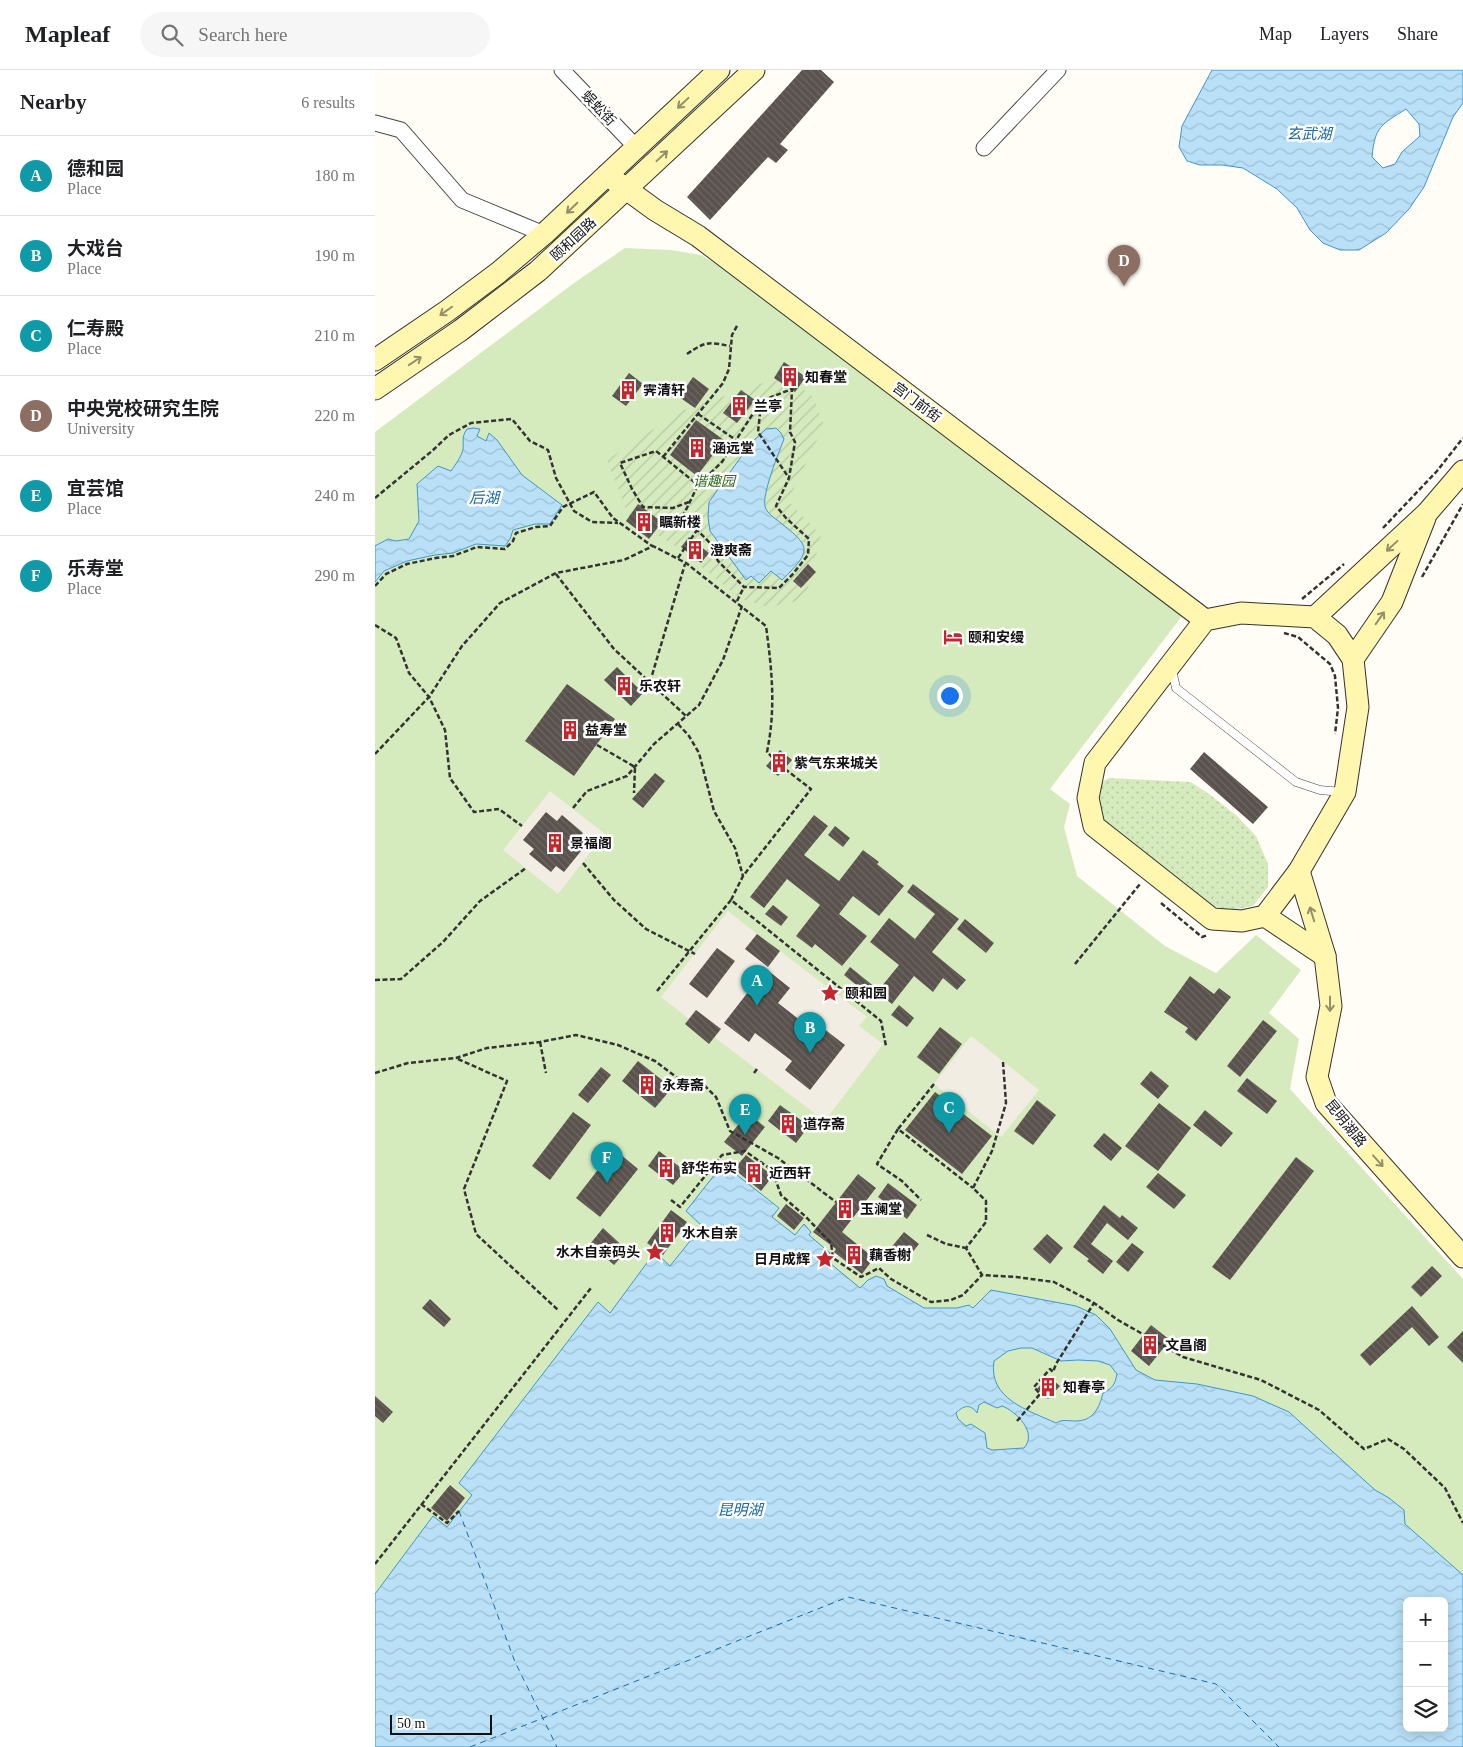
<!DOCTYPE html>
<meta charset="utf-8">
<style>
:root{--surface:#fff;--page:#f6f6f6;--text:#202124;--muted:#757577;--line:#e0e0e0;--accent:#d93025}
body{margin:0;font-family:"Times New Roman","Noto Sans SC",serif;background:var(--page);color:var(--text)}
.controls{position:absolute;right:15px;bottom:15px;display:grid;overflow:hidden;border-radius:8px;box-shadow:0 2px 12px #0003}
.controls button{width:45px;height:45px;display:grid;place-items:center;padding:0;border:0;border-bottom:1px solid var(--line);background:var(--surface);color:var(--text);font:25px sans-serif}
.scale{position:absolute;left:15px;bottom:12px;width:102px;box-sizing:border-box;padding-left:5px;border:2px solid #111;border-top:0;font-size:14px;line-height:18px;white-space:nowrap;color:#111;-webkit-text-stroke:4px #fff;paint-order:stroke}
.you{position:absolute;left:574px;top:625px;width:18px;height:18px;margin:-12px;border:4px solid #fff;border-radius:50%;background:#1a73e8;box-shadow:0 0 0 8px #1a73e833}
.badge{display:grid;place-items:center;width:32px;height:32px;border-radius:50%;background:var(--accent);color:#fff;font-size:16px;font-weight:700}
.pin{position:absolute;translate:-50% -41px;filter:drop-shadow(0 1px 2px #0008)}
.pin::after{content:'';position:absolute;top:26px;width:18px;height:15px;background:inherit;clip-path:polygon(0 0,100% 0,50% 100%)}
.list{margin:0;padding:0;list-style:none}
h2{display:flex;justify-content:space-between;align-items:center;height:65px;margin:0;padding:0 20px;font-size:21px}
h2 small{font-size:16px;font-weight:400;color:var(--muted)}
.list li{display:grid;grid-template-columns:32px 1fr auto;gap:15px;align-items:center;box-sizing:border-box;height:80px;padding:0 20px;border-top:1px solid var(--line)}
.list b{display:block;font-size:19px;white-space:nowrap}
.list p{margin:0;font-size:16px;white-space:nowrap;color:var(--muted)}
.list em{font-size:16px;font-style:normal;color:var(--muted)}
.icon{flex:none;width:28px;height:28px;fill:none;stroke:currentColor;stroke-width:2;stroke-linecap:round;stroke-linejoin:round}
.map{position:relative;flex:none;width:1088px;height:1677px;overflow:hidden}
header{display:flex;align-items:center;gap:30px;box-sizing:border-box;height:70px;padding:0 25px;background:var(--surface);border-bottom:1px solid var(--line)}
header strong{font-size:24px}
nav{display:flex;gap:28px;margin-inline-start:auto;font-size:18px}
.search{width:350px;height:45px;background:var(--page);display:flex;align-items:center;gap:12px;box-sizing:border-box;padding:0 18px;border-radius:28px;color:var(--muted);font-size:19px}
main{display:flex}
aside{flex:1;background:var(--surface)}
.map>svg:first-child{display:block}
.grass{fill:url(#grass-dots)}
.park{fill:#d5ebbd;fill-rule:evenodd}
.garden{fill:url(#garden-furrows)}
.plaza{fill:#f1ede2;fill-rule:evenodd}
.water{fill:url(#water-waves);stroke:#3f96cf;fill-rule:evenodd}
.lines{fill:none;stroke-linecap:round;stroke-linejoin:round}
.ferry{stroke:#1768a6;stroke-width:1;stroke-dasharray:6 5;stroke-linecap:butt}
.building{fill:url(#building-back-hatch)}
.lane-casing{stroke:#444;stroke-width:9}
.street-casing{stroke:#444;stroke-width:17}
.secondary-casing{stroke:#333;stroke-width:23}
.path{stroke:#333;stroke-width:2.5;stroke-dasharray:5 2.5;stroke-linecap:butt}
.lane{stroke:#fff;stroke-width:8}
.street{stroke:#fff;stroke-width:15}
.secondary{stroke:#fff6b0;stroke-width:21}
.oneway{stroke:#948f68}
.labels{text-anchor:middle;stroke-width:5;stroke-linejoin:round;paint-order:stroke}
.street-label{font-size:14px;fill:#111;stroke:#fff}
.poi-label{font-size:14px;font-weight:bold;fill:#111;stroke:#fff;text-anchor:start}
.park-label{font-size:14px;font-style:italic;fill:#2f6b1f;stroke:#fff}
.water-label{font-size:15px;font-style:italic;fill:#1768a6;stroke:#fff}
</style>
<header>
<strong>Mapleaf</strong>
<div class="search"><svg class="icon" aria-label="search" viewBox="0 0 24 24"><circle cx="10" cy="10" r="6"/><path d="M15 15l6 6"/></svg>Search here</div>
<nav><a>Map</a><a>Layers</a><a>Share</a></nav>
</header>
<main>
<aside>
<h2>Nearby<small>6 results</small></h2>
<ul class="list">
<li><span class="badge" style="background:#0f9aa8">A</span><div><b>德和园</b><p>Place</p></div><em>180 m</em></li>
<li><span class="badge" style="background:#0f9aa8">B</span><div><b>大戏台</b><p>Place</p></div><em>190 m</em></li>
<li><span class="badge" style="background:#0f9aa8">C</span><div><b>仁寿殿</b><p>Place</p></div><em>210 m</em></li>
<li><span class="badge" style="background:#8d6e63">D</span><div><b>中央党校研究生院</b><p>University</p></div><em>220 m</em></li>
<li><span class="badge" style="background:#0f9aa8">E</span><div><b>宜芸馆</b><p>Place</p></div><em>240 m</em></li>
<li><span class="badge" style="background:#0f9aa8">F</span><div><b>乐寿堂</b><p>Place</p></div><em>290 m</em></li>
</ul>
</aside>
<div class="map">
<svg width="1088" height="1677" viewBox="0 0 1088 1677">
<defs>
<pattern id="grass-dots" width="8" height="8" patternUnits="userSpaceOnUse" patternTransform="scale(1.25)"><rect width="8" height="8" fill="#d5ebbd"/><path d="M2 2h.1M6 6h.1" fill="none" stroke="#b6c8a1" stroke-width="1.8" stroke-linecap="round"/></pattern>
<pattern id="garden-furrows" width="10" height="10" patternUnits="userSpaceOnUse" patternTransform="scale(1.25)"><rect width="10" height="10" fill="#d5ebbd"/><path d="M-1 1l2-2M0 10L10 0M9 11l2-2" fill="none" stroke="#b6c8a1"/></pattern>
<pattern id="water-waves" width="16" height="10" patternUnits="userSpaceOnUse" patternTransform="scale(1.25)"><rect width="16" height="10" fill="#b9e0f7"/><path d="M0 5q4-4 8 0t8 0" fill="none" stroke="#9ebfd3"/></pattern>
<pattern id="building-back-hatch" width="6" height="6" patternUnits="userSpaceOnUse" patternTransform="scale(1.25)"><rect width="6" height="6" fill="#5a524d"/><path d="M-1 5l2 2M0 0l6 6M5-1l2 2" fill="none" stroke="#6d6662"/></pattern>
</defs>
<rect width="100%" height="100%" fill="#fffdf5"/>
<!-- grass -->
<polygon class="grass" points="734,708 816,712 834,724 862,746 881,766 893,794 893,817 878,836 854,841 832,834 729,754 722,737 722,715"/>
<!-- park -->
<path class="park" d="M 250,178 L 296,180 L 326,185 L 343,195 L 514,324 L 810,542 L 675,719 L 695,734 L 689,757 L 702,806 L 790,876 L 841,903 L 881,865 L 926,900 L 894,943 L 924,969 L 915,1019 L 1088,1209 L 1088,1677 L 0,1677 L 0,362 L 199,213 ZM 1032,1531 L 1069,1531 L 1069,1658 L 1032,1658 Z"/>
<!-- garden -->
<polygon class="garden" points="411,305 438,327 449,355 413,431 446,465 430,530 392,537 364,528 308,481 254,447 232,390 306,341"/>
<!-- plaza -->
<g class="plaza">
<path d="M 175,721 L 230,764 L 183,824 L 128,780 ZM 187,745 L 208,762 L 203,769 L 211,775 L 189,802 L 181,796 L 176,802 L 155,785 L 159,779 L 148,770 L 182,751 Z"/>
<polygon points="353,841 382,864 370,879 405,881 492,947 484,956 508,974 450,1051 339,967 345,959 322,940 314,949 286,927"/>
<polygon points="596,966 664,1020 626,1067 559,1014"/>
</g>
<!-- water -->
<g class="water">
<path d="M 837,0 L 1088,0 L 1088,33 L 1078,47 L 1049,117 L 1034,139 L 1011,163 L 984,180 L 965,180 L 948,173 L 935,160 L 922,138 L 902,119 L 868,98 L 847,95 L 825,95 L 812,91 L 804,77 L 807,56 ZM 1031,39 L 1044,54 L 1045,66 L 1027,82 L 1020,94 L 1008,98 L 997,87 C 1000,56 1006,55 1031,39 Z"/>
<path d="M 98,358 L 105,359 L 102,366 L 111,371 L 114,363 L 122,370 L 147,405 L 187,435 L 175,454 L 160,454 L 138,460 L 135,469 L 130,476 L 101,474 L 78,483 L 60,485 L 32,491 L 9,501 L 0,512 L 0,476 L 13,469 L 21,471 L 34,469 L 44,451 L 42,414 L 63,396 L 76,401 C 80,395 87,386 88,379 C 89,370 86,368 92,359 Z"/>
<path d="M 401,358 L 406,363 L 409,369 C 404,382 387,424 390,436 C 391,442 397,446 402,450 C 435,476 439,479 407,510 L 396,501 L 384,513 L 376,506 L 371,510 L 335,461 L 333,447 L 334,432 L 375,374 L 391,359 Z"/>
<path d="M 348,1094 L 404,1138 L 397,1147 L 420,1165 L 429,1154 L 436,1162 L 434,1165 L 455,1183 L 450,1189 L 485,1218 L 493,1210 L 501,1206 L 509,1209 L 512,1216 L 549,1238 L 582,1238 L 594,1235 L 598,1238 L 616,1220 L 701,1236 L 721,1245 L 735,1259 L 761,1300 L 780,1310 L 822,1314 L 878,1326 L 914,1342 L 1000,1420 L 1014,1428 L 1029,1440 L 1030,1454 L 1088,1505 L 1088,1677 L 0,1677 L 0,1524 L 58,1446 L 72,1457 L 97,1425 L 84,1413 L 223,1232 L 235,1243 L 280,1182 L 295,1196 L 327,1156 L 311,1141 ZM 646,1278 L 657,1278 L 686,1291 L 703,1290 L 723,1291 L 735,1295 L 742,1304 C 740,1314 738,1318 728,1323 C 724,1339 718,1351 700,1351 C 692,1351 688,1349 681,1353 C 653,1340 613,1329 619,1291 L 633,1281 ZM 609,1332 L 622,1338 L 627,1336 C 641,1341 663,1363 649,1378 L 617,1380 L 612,1378 L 610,1363 L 596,1354 L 591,1356 L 583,1349 L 581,1343 C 588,1336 595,1333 602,1343 L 604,1335 ZM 1032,1531 L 1069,1531 L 1069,1658 L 1032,1658 Z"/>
</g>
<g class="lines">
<!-- ferry -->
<g class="ferry">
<polyline points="84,1441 140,1592 182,1677"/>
<polyline points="95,1677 473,1527 841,1614 904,1677"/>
</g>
</g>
<!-- building -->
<g class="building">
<polygon points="427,0 446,0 459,12 405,74 413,80 401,93 393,87 335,150 312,127"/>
<polygon points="409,292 431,307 420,322 399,308"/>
<polygon points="254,303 268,314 251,336 237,326"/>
<polygon points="318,307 334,319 320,338 304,327"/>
<polygon points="366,320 380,330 362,353 348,343"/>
<polygon points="321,350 349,370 322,406 295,385"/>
<polygon points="263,434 287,452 274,469 251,451"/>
<polygon points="314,467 334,483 326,493 306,477"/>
<polygon points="433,494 441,502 426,518 418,511"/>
<polygon points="242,597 268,623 256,636 229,610"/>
<polygon points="192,614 240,649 199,706 150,671"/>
<polygon points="405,680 417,690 403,706 391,696"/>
<polygon points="829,682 893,737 878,754 815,699"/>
<polygon points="280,703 290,711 268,738 257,729"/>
<polygon points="171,742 182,751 187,745 208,763 203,769 211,775 189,802 181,796 176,802 154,784 159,779 148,770"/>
<polygon points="439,745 453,756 429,785 464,811 488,780 504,792 502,794 529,816 504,846 478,826 464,844 492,866 467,896 440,874 437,878 421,866 445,835 412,809 389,838 375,827"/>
<polygon points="460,756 475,768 468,777 453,765"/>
<polygon points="538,814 584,849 557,882 591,910 582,920 568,908 558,922 539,906 517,934 502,922 524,895 495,872 514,848 540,869 560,844 532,822"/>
<polygon points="398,835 413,847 406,856 390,844"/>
<polygon points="590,849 619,873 611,883 582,859"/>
<polygon points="382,864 405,881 393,897 370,879"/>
<polygon points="342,878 360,891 332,928 314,914"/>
<polygon points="475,897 501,918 495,926 469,905"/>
<polygon points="391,899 415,918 403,933 439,961 444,955 470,975 435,1020 410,1000 417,991 380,963 374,972 349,953"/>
<polygon points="815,906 839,924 844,918 856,927 821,971 810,962 813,958 789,942"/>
<polygon points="524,935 539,948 532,957 516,945"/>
<polygon points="321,940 346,959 334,974 310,954"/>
<polygon points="888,950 902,961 865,1007 852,996"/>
<polygon points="565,957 587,974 564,1004 542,987"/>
<polygon points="263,991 297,1018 280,1038 247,1011"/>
<polygon points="226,997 236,1005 213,1033 203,1025"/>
<polygon points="776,1001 794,1016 783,1029 765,1014"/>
<polygon points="872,1008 902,1031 892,1044 862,1021"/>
<polygon points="560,1022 617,1066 587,1104 530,1060"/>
<polygon points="662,1030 681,1045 658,1075 639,1061"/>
<polygon points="784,1033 816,1058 783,1101 750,1076"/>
<polygon points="405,1035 434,1056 421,1073 393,1051"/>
<polygon points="830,1040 858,1063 846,1077 818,1055"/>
<polygon points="198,1042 216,1055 175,1110 157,1096"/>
<polygon points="373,1043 390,1057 367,1086 349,1072"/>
<polygon points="729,1063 747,1078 736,1091 718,1076"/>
<polygon points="239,1079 263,1099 225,1147 201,1128"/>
<polygon points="284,1081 310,1101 298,1115 273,1096"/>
<polygon points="371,1085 398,1106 386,1121 359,1099"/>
<polygon points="921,1087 939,1101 855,1210 837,1197"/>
<polygon points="783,1103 811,1125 799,1139 771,1117"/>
<polygon points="483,1104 501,1118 467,1162 499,1188 487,1204 459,1182 461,1179 438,1162"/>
<polygon points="513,1113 542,1135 532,1149 503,1127"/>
<polygon points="411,1134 429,1148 419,1160 402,1146"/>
<polygon points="729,1135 745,1148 747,1145 763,1158 753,1170 732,1153 716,1174 738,1191 728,1204 712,1191 714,1189 698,1177"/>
<polygon points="296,1140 312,1152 288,1185 272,1173"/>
<polygon points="228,1158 252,1180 239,1195 215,1174"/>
<polygon points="529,1162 544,1174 529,1193 514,1180"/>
<polygon points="672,1164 688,1178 675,1194 658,1179"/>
<polygon points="757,1173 769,1182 753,1202 741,1192"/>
<polygon points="1057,1196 1067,1206 1046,1227 1036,1217"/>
<polygon points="55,1229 76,1249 69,1257 47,1238"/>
<polygon points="1037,1236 1064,1267 1054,1276 1037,1257 995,1296 985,1285"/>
<polygon points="776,1255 795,1270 774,1296 756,1281"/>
<polygon points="1088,1261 1088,1293 1072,1277"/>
<polygon points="673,1306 685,1316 673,1329 662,1319"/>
<polygon points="0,1326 18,1342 8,1353 0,1346"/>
<polygon points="75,1415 90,1428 72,1451 56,1438"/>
</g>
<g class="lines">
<!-- lane casing -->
<g class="lane-casing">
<polyline id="lane" points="797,599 801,618 921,712 945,720 967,722"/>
</g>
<!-- street casing -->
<g class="street-casing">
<g id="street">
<polyline points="187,0 261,77"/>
<polyline points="0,53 26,60 87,130 169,164"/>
<polyline points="609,78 683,0"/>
</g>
</g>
<!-- secondary casing -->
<g class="secondary-casing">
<g id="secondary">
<polyline points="232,105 280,140 323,166 830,550"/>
<polyline points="0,290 72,241 123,203 169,164 344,0"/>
<polyline points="0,319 86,260 163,201 379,0"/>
<polygon points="866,543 940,547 962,565 978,589 983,637 970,722 924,801 890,846 867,851 837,849 719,756 713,728 720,693 830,550"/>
<polyline points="940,547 1052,443 1088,401"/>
<polyline points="978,589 1017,532 1050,448"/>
<polyline points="924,801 950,886 956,936 942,1007 951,1033 1088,1187"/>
<polyline points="890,846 950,886"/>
</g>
</g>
<!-- path -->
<g class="path">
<path d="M 312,284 C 331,271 333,272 355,276"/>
<polyline points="386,334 383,362 414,408"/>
<polyline points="323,344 361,370"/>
<polyline points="288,387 348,313 354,299 357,265 363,254"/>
<polyline points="0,428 57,381 74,365 96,353 137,349 155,371 173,380 181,408 199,441 217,452 243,453"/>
<polyline points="314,432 298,438 268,437 257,419 245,393 281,381 323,415"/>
<polyline points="1008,458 1062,401 1088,368"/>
<polyline points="303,488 322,460 308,446 323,415 347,392 386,331 417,319 415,362 420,372 414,408 401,436 411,448 434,469 433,485 417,505 404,518 369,517 343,491 335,473 322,460"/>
<polyline points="181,504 239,579 311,646"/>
<polyline points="1047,507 1088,434"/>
<polyline points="0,516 11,504 32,494 61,488 78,486 102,477 130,479 138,471 141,463 161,457 175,456 188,437 219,422 238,448 277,476"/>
<polyline points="927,529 969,494"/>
<polyline points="362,531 369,517"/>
<polyline points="0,555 21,568 34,603 54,627 70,660 75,708 99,742 124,739 147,756"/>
<polyline points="909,563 923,567 955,594 960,606 963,638 960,664"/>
<polyline points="275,612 310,494"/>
<polyline points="303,654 314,666 324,683 339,741 360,778 368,806"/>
<polyline points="222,675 260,697 259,723"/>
<path d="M 0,684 L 54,627 L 87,576 L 125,533 L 181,503 L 249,490 L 278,476 L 311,493 L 391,556 C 397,601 401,638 392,682 L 398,688"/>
<polyline points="410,699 436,719 368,806 356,830 506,951 511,976"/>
<polyline points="198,738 212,721 252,706 279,674 324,635 348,590 367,536"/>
<polyline points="208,793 239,830 271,859 320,884"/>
<polyline points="786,833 827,867 833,865"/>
<polyline points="700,894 765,814"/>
<polyline points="0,910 26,909 68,872 105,831 151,798"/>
<polyline points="282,921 356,830"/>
<polyline points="165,972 171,1003"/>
<polyline points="83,989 132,1011 89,1119 101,1164 183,1240"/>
<polyline points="628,992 631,1033 617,1081 598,1118 611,1131 611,1152 591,1178 607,1205 641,1207 679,1212 719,1233 743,1250 808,1287 886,1310 944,1340 989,1379 1013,1369 1029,1379 1070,1418 1088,1453"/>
<polyline points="0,1003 33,993 81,988 112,978 165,972 201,965 243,975 280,991 317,1019 325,1011 341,1027 355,1061 403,1088 461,1132"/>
<polyline points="379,1003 382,999"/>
<polyline points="559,1014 523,1059 598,1118"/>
<polyline points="523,1059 502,1094 527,1111 546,1130"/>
<polyline points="296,1130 305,1137 347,1085 370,1081 397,1100 406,1125 430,1146 456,1173 458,1188 486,1207 504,1198 516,1209 556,1232 576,1230 588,1225 607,1205"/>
<polyline points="552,1165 571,1174 591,1178"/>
<polyline points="642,1351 665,1324 659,1317 675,1299 678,1302 681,1294 719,1233"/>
<polyline points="46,1434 72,1453 84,1441"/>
<polyline points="0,1494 216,1218"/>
</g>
<!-- lane -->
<use href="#lane" class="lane"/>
<!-- street -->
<use href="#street" class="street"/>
<!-- secondary -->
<use href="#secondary" class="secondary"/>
</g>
<!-- one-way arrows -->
<defs><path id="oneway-shaft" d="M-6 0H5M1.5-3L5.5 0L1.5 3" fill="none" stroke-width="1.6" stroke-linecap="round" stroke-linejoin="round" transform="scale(1.25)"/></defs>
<g class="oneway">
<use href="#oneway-shaft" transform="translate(308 33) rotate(137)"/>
<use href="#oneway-shaft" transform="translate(287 86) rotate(-43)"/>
<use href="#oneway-shaft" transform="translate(197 138) rotate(136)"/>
<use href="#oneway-shaft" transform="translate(71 241) rotate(145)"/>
<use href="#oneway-shaft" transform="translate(40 291) rotate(-34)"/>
<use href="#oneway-shaft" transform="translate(1017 476) rotate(137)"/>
<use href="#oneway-shaft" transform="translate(1005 548) rotate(-55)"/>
<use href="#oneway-shaft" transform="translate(937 844) rotate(-107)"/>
<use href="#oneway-shaft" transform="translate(955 934) rotate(90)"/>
<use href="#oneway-shaft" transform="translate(1003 1091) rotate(48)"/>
</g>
<!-- icons -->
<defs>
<g id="building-bare" transform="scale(1.5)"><path d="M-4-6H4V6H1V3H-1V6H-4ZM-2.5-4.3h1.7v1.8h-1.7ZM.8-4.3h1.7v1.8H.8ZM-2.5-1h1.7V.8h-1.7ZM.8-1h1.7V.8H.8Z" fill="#c4262e" stroke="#fff" stroke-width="2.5" paint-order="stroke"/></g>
<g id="hotel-bare" transform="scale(1.5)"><path d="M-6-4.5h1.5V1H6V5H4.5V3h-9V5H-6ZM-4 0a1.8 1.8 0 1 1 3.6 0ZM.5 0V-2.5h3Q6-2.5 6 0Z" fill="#c4262e" stroke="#fff" stroke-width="2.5" paint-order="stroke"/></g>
<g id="sight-bare" transform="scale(1.5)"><path d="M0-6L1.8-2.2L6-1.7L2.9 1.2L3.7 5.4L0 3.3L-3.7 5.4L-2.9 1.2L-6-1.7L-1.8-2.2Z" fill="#c4262e" stroke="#fff" stroke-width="2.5" paint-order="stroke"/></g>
</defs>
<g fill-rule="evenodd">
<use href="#building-bare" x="415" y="307"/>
<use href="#building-bare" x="253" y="320"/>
<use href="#building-bare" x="364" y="336"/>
<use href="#building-bare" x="322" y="378"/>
<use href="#building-bare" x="269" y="452"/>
<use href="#building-bare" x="320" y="480"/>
<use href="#hotel-bare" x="578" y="567"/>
<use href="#building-bare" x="249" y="616"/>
<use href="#building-bare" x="195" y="660"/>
<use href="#building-bare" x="404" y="693"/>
<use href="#building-bare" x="180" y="773"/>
<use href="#sight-bare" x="455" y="923"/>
<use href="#building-bare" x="272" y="1015"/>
<use href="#building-bare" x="413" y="1054"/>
<use href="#building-bare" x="291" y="1098"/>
<use href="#building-bare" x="379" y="1103"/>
<use href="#building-bare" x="470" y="1139"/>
<use href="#building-bare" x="292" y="1163"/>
<use href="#sight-bare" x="280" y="1182"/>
<use href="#building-bare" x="479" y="1185"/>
<use href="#sight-bare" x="450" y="1189"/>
<use href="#building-bare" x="775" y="1275"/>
<use href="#building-bare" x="673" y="1317"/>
</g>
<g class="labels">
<!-- street labels -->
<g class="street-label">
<text transform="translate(224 38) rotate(46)" y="5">蜈蚣街</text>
<text transform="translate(198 169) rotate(-43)" y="5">颐和园路</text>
<text transform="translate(542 332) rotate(37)" y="5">宫门前街</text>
<text transform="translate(971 1053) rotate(51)" y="5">昆明湖路</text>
</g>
<!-- poi labels -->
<g class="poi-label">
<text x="430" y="312">知春堂</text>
<text x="268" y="325">霁清轩</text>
<text x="379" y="341">兰亭</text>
<text x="337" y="383">涵远堂</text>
<text x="284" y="457">瞩新楼</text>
<text x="335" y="485">澄爽斋</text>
<text x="593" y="572">颐和安缦</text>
<text x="264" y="621">乐农轩</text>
<text x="210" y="665">益寿堂</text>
<text x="419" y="698">紫气东来城关</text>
<text x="195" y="778">景福阁</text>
<text x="470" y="928">颐和园</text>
<text x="287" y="1020">永寿斋</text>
<text x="428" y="1059">道存斋</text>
<text x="306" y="1103">舒华布实</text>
<text x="394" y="1108">近西轩</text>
<text x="485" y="1144">玉澜堂</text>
<text x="307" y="1168">水木自亲</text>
<text x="265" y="1187" text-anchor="end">水木自亲码头</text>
<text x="494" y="1190">藕香榭</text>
<text x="435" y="1194" text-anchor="end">日月成辉</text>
<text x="790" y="1280">文昌阁</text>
<text x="688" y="1322">知春亭</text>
</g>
<!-- park labels -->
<g class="park-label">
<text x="339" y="416">谐趣园</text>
</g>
<!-- water labels -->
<g class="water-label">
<text x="934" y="69">玄武湖</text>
<text x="109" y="433">后湖</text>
<text x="365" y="1445">昆明湖</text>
</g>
</g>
</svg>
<div class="controls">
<button>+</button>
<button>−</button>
<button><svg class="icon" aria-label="layers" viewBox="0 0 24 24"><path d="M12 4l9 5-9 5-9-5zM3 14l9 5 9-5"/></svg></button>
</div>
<div class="scale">50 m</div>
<div class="you"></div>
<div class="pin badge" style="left:382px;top:936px;background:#0f9aa8">A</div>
<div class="pin badge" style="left:435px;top:983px;background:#0f9aa8">B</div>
<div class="pin badge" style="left:574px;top:1063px;background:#0f9aa8">C</div>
<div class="pin badge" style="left:749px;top:216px;background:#8d6e63">D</div>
<div class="pin badge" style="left:370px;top:1065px;background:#0f9aa8">E</div>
<div class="pin badge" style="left:232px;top:1113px;background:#0f9aa8">F</div>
</div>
</main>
